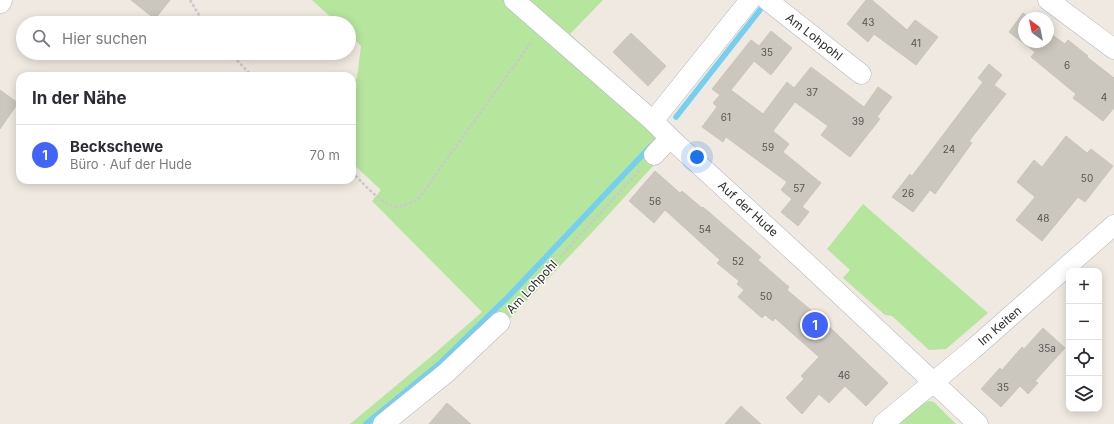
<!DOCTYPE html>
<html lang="de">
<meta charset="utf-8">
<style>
:root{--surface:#fff;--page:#f2f2f3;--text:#2b2b33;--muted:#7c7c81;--line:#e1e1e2;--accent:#4264fb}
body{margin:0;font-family:Inter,sans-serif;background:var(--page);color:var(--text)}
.controls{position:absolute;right:12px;bottom:12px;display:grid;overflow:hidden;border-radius:8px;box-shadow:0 2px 10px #0003}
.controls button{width:36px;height:36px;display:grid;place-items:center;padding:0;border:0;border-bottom:1px solid var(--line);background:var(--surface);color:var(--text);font:20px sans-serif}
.compass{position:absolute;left:1018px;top:12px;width:36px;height:36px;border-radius:50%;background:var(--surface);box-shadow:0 2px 10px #0003;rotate:327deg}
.you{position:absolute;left:697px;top:157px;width:14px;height:14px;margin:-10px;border:3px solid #fff;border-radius:50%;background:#1a73e8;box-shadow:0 0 0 6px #1a73e833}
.badge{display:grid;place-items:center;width:26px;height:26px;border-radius:50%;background:var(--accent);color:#fff;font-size:13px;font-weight:700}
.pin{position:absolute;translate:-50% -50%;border:2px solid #fff;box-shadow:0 1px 4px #0006}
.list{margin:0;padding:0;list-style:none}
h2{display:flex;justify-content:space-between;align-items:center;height:52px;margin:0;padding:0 16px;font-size:17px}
h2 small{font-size:13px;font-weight:400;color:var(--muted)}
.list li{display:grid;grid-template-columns:26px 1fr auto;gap:12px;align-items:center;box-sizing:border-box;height:60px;padding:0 16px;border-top:1px solid var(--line)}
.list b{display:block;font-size:15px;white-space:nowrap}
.list p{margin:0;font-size:13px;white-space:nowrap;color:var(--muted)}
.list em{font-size:13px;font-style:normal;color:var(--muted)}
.icon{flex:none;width:22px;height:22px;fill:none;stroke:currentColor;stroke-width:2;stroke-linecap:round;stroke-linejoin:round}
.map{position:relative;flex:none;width:1114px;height:424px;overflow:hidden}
.search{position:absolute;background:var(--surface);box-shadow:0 2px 10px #0003;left:16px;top:16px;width:340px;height:44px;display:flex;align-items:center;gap:10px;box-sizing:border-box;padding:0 14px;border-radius:22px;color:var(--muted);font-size:15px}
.panel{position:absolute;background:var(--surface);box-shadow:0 2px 10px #0003;left:16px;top:72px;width:340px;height:112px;border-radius:12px}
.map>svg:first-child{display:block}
.green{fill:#b6e59e}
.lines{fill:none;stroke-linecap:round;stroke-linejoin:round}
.stream{stroke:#75cff0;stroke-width:5.5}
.building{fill:#cbc7bf;stroke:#cbc5ba}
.street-casing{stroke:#b4b7c1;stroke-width:21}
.secondary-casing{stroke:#b4b7c1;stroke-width:23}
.path{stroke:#c9c9c9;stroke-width:2.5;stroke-dasharray:3 2;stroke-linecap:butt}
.street{stroke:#fff;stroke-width:20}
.secondary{stroke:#fff;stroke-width:22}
.labels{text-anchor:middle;stroke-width:3;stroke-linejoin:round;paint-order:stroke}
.number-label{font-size:10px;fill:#555452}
.street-label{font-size:12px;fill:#2e2e2e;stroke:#fff}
</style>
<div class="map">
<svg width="1114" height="424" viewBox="0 0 1114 424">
<rect width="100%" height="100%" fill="#efe9e1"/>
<!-- green -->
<g class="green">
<polygon points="312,0 603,0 570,34 680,133 664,154 598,226 504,325 389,424 350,424 434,354 482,312 372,201 381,190 352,163 352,84 357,78 361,46 349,34 349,23 337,23"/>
<polygon points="863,204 988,313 946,349 929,350 892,316 885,315 843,278 850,270 827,249"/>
<polygon points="929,401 934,402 956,424 897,424 922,404"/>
</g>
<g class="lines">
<!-- stream -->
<g class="stream">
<polyline points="676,117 760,10"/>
<polyline points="366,424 438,365 509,296 650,147"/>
</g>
</g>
<!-- building -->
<g class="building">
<polygon points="131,0 170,0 155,19"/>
<polygon points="866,0 872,0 907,30 915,20 938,37 916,65 874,34 868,42 847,24"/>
<polygon points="1023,13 1030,18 1024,18 1024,42 1048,42 1048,32 1065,44 1068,40 1088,56 1087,57 1114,78 1114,108 1103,121 1073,98 1076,94 1031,57 1035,52 1009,32"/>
<polygon points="771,31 792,48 771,75 754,61 731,90 763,114 787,82 794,88 811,67 864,107 878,87 892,97 877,117 880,119 850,157 821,135 828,126 795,102 773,131 789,144 783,152 821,183 802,207 801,206 809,212 798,226 781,212 792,199 781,190 787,182 726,137 723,142 702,127 717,107 713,103 720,95 712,89 751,40 759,46"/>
<polygon points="631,33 666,66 648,86 613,52"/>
<polygon points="989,64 1002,75 994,85 1006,94 969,141 972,143 935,194 930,190 913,212 892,197 910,174 912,176 983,82 978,78"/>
<polygon points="0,90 18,103 0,129"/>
<polygon points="1066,136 1087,153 1091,149 1113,166 1085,202 1078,197 1042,241 1016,220 1035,197 1017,182 1034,160 1042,167"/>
<polygon points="655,171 680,193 682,191 702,208 703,207 761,257 758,260 789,287 787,290 818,316 888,383 866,406 845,386 829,403 819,394 802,414 786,398 804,379 801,376 819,357 775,318 773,321 765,315 762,318 738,297 744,290 737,284 739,281 717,263 720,260 665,210 654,223 629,201"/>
<polygon points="1043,328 1065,348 1035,381 1038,383 1028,394 1020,386 1001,407 981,389 1000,368 1002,370 1022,347 1024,349"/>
<polygon points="447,403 471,424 429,424"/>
<polygon points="741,406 761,424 725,424"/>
</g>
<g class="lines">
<!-- street casing -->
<g class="street-casing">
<g id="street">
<polyline points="514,0 653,121 670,138 801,258 978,424"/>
<polyline points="767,0 861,74"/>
<polyline points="1048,0 1114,49"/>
<polyline points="653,121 750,0"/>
<polyline points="654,155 670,138"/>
<polyline points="383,424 446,373 500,322"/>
<polyline points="883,424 972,350 1114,225"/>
</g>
</g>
<!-- secondary casing -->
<g class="secondary-casing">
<polyline id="secondary" points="0,2 1,0"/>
</g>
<!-- path -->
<g class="path">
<polyline points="190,0 204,23"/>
<polyline points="230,53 252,76"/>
<path d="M 352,172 C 362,182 380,203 393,206 C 403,208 411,203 419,198 L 532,41"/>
<polyline points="512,309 641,169"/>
</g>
<!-- street -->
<use href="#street" class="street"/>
<!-- secondary -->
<use href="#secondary" class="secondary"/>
</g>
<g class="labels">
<!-- number labels -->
<g class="number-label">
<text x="868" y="26">43</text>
<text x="916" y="47">41</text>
<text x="767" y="56">35</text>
<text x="1067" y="69">6</text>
<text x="812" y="96">37</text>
<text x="1104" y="101">4</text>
<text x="726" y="121">61</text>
<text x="858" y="125">39</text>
<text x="768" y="151">59</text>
<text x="949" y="153">24</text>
<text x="1087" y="182">50</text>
<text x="799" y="192">57</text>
<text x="908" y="197">26</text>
<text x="655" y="205">56</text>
<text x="1043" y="222">48</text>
<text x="705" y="233">54</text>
<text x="738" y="265">52</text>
<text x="766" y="300">50</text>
<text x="1047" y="352">35a</text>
<text x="844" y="379">46</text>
<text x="1003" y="391">35</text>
</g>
<!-- street labels -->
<g class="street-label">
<text transform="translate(814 37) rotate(38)" y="4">Am Lohpohl</text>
<text transform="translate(748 209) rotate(42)" y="4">Auf der Hude</text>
<text transform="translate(532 287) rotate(-47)" y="4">Am Lohpohl</text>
<text transform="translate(1000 326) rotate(-41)" y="4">Im Keiten</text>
</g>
</g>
</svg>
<div class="controls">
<button>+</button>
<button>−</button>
<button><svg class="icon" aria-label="locate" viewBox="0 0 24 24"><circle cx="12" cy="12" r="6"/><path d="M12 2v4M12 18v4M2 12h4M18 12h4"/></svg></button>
<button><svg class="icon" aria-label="layers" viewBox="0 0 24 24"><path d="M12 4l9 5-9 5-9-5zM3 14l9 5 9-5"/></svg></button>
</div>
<svg class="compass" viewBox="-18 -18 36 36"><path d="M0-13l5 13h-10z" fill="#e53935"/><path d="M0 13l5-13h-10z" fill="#7c7c81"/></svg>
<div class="you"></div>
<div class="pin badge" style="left:815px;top:325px">1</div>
<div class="search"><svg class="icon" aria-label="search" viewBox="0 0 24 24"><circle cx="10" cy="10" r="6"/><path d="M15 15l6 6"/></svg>Hier suchen</div>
<section class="panel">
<h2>In der Nähe<small></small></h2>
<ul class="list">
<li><span class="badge">1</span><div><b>Beckschewe</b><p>Büro · Auf der Hude</p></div><em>70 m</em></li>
</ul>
</section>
</div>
